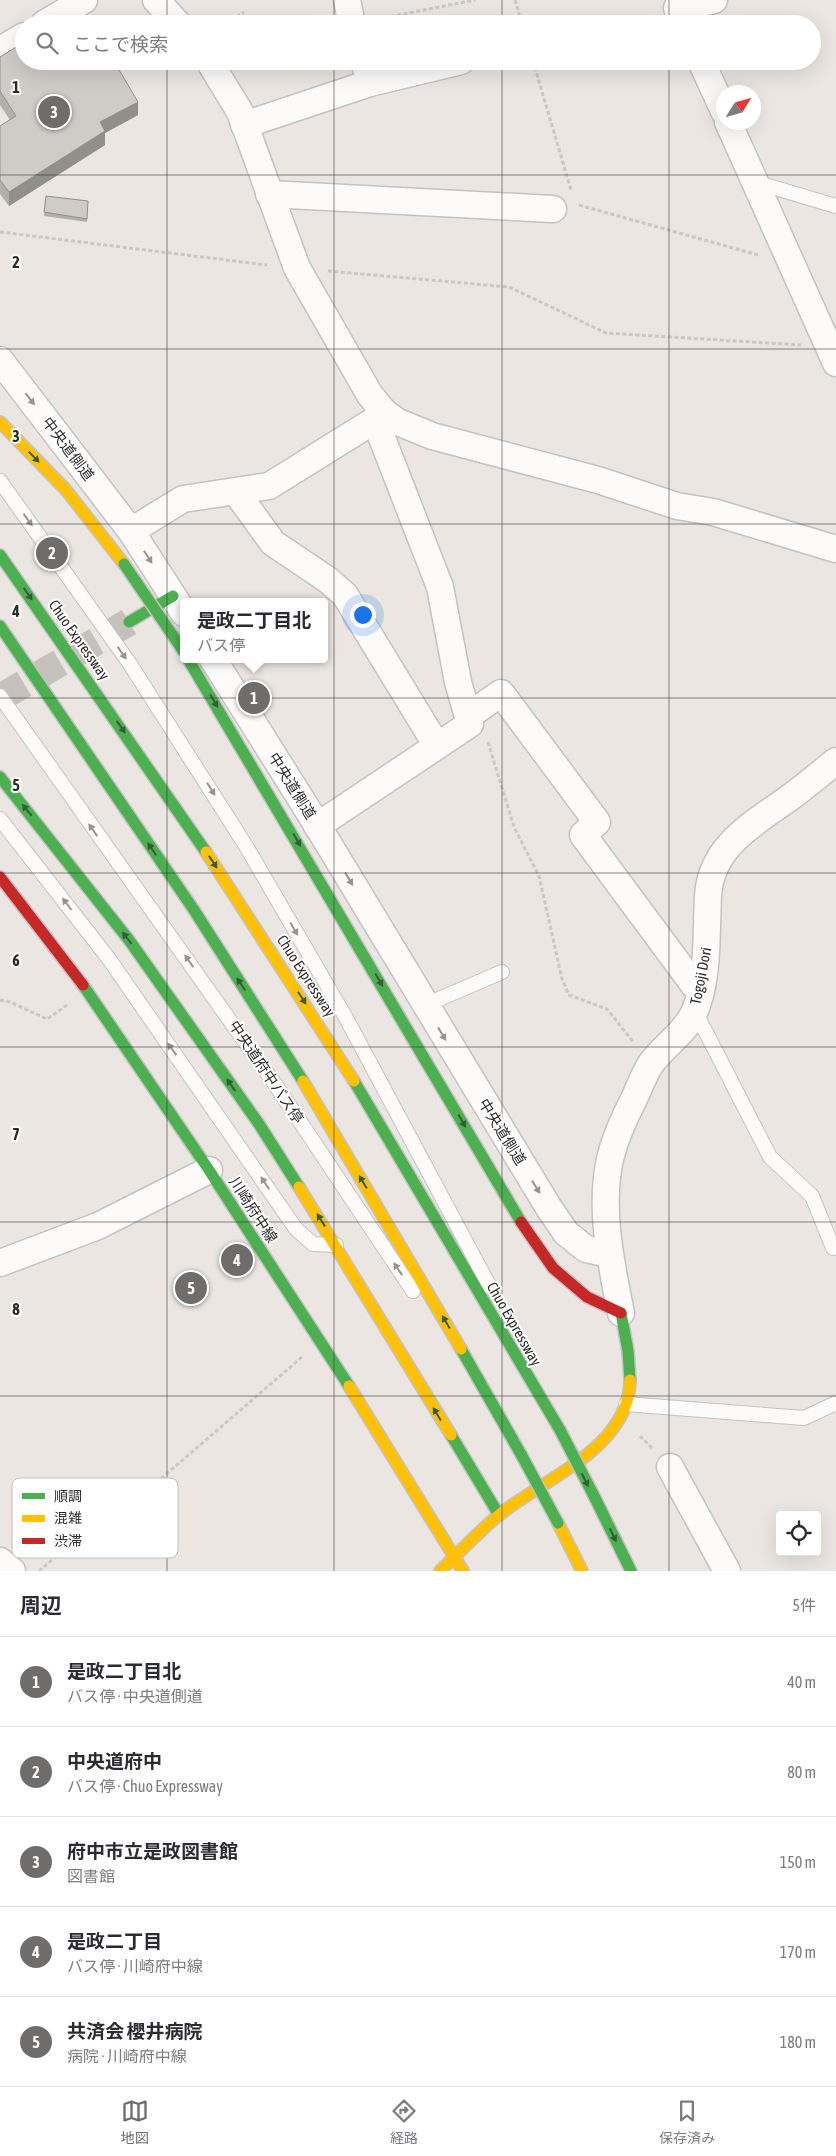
<!DOCTYPE html>
<html lang="ja">
<meta charset="utf-8">
<style>
:root{--surface:#fff;--page:#f2f2f3;--text:#2b2b33;--muted:#7c7c81;--line:#e1e1e2;--accent:#6f6d6b}
body{margin:0;font-family:"Asap Condensed","Noto Sans JP",sans-serif;background:var(--page);color:var(--text)}
.controls{position:absolute;right:15px;bottom:15px;display:grid;overflow:hidden;border-radius:5px;box-shadow:0 5px 20px #0002}
.controls button{width:45px;height:45px;display:grid;place-items:center;padding:0;border:0;border-bottom:1px solid var(--line);background:var(--surface);color:var(--text);font:25px sans-serif}
.compass{position:absolute;left:716px;top:85px;width:45px;height:45px;border-radius:50%;background:var(--surface);box-shadow:0 5px 20px #0002;rotate:53deg}
.you{position:absolute;left:362px;top:614px;width:18px;height:18px;margin:-12px;border:4px solid #fff;border-radius:50%;background:#1a73e8;box-shadow:0 0 0 8px #1a73e833}
.badge{display:grid;place-items:center;width:32px;height:32px;border-radius:50%;background:var(--accent);color:#fff;font-size:16px;font-weight:700}
.pin{position:absolute;translate:-50% -50%;border:2px solid #fff;box-shadow:0 1px 5px #0006}
.popup{position:absolute;left:180px;top:598px;width:148px;height:65px;box-sizing:border-box;display:grid;place-content:center;border-radius:5px;background:var(--surface);filter:drop-shadow(0 1px 4px #0005);font-size:16px;white-space:nowrap;color:var(--muted)}
.popup b{font-size:19px;color:var(--text)}
.popup::after{content:'';position:absolute;left:50%;top:100%;margin-left:-10px;border:10px solid transparent;border-top-color:var(--surface)}
.list{margin:0;padding:0;list-style:none}
h2{display:flex;justify-content:space-between;align-items:center;height:65px;margin:0;padding:0 20px;font-size:21px}
h2 small{font-size:16px;font-weight:400;color:var(--muted)}
.list li{display:grid;grid-template-columns:32px 1fr auto;gap:15px;align-items:center;box-sizing:border-box;height:90px;padding:0 20px;border-top:1px solid var(--line)}
.list b{display:block;font-size:19px;white-space:nowrap}
.list p{margin:0;font-size:16px;white-space:nowrap;color:var(--muted)}
.list em{font-size:16px;font-style:normal;color:var(--muted)}
.icon{flex:none;width:28px;height:28px;fill:none;stroke:currentColor;stroke-width:2;stroke-linecap:round;stroke-linejoin:round}
.map{position:relative;flex:none;width:836px;height:1571px;overflow:hidden}
.search{position:absolute;background:var(--surface);box-shadow:0 5px 20px #0002;left:15px;right:15px;top:15px;height:55px;display:flex;align-items:center;gap:12px;box-sizing:border-box;padding:0 18px;border-radius:28px;color:var(--muted);font-size:19px}
.sheet{height:515px;background:var(--surface)}
nav{display:flex;justify-content:space-around;align-items:center;box-sizing:border-box;height:70px;border-top:1px solid var(--line);background:var(--surface);font-size:14px;color:var(--muted)}
nav a{display:grid;justify-items:center;gap:2px}
nav .on{color:var(--accent)}
.map>svg:first-child{display:block}
.lines{fill:none;stroke-linecap:round;stroke-linejoin:round}
.secondary-tunnel{stroke:#c5c1bd;stroke-width:28;stroke-dasharray:28 14;stroke-linecap:butt}
.lane-casing{stroke:#c4c2c3;stroke-width:16}
.street-casing{stroke:#c4c2c3;stroke-width:29}
.fast-casing{stroke:#c4c2c3;stroke-width:14}
.slow-casing{stroke:#c4c2c3;stroke-width:14}
.jam-casing{stroke:#c4c2c3;stroke-width:14}
.path{stroke:#c8c8c7;stroke-width:3;stroke-dasharray:4 2.5;stroke-linecap:butt}
.lane{stroke:#fcfbfa;stroke-width:14}
.street{stroke:#fcfbfa;stroke-width:26}
.fast{stroke:#4caf50;stroke-width:11}
.slow{stroke:#ffc107;stroke-width:11}
.jam{stroke:#c62828;stroke-width:11}
.fast-bridge-casing{stroke:#c6c4c2;stroke-width:14;stroke-linecap:butt}
.fast-bridge{stroke:#4caf50;stroke-width:11}
.wall{fill:#b2afac}
.shaded-wall{fill:#918f8c}
.building{fill:#cfccc8;stroke:#918f8c}
.oneway{fill:#949493}
.oneway2{fill:#375a39}
.grid{fill:none;stroke:#2c2c2c;stroke-width:1;stroke-opacity:0.55}
.labels{text-anchor:middle;stroke-width:4;stroke-linejoin:round;paint-order:stroke}
.street-label{font-size:15px;fill:#2c2c2c;stroke:#fff}
.key{fill:#fff;stroke:#c0c0c0;stroke-width:1}
.key-label{font-size:14px;fill:#2c2c2c}
.grid-label{font-size:16px;text-anchor:middle;font-weight:bold;fill:#2c2c2c;stroke:#fff;stroke-width:4;stroke-linejoin:round;paint-order:stroke}
</style>
<div class="map">
<svg width="836" height="1571" viewBox="0 0 836 1571">
<rect width="100%" height="100%" fill="#ebe6e1"/>
<g class="lines">
<!-- secondary-tunnel -->
<polyline class="secondary-tunnel" points="0,698 129,622"/>
<!-- lane casing -->
<g class="lane-casing">
<g id="lane">
<polyline points="755,182 836,206"/>
<polyline points="0,481 130,664 246,846 346,1018 490,1287"/>
<polyline points="0,696 277,1087 413,1291"/>
<polyline points="0,819 109,959 296,1229 313,1244 336,1245"/>
<polyline points="425,1005 502,972"/>
<polyline points="695,1011 770,1157 812,1196 833,1248"/>
<polyline points="626,1404 804,1418 836,1403"/>
</g>
</g>
<!-- street casing -->
<g class="street-casing">
<g id="street">
<polyline points="156,0 178,24"/>
<polyline points="347,0 352,24"/>
<polyline points="677,8 714,0"/>
<polyline points="44,24 84,0"/>
<polyline points="0,50 24,36"/>
<polyline points="209,61 240,112 297,268 370,395 384,412 398,422 432,436 598,480 677,506 713,512 836,549"/>
<polyline points="701,61 724,111"/>
<polyline points="370,83 461,61"/>
<polyline points="728,122 836,363"/>
<polyline points="244,125 370,83 364,61"/>
<polyline points="269,194 553,209"/>
<polyline points="0,360 131,531 184,613"/>
<polyline points="236,492 273,543 328,580 345,595 437,746"/>
<polyline points="131,531 183,499 269,486 375,420 384,412"/>
<polyline points="213,659 311,815 549,1208 566,1233 586,1249 609,1254"/>
<polyline points="468,716 501,693 597,822 583,835 694,985 700,987"/>
<polyline points="317,826 470,724 458,682 440,587 375,420"/>
<polyline points="0,1263 98,1226 209,1170"/>
<path d="M 621,1313 C 611,1263 599,1209 610,1159 C 615,1138 624,1118 634,1099 C 639,1088 644,1075 650,1065 C 663,1046 685,1033 694,1013 C 709,979 706,932 708,896 C 711,845 755,823 792,796 C 807,785 821,773 836,761"/>
<polyline points="670,1467 727,1571"/>
<polyline points="0,1561 12,1571"/>
</g>
</g>
<!-- fast casing -->
<g class="fast-casing">
<g id="fast">
<polyline points="0,555 206,852"/>
<polyline points="129,622 173,596"/>
<polyline points="0,626 194,910 303,1081"/>
<polyline points="188,659 521,1222"/>
<polyline points="0,777 129,940 259,1124 299,1187"/>
<polyline points="83,985 209,1170 349,1386"/>
<polyline points="354,1081 560,1430"/>
<polyline points="621,1313 628,1351 630,1380"/>
<polyline points="461,1349 522,1456"/>
<polyline points="451,1435 499,1515"/>
<polyline points="595,1498 631,1571"/>
</g>
</g>
<!-- slow casing -->
<g class="slow-casing">
<g id="slow">
<polyline points="0,422 66,490 124,564"/>
<polyline points="206,852 354,1081"/>
<polyline points="303,1081 461,1349"/>
<polyline points="299,1187 451,1435"/>
<polyline points="349,1386 463,1571"/>
<polyline points="558,1523 582,1571"/>
<path d="M 440,1571 C 459,1553 478,1532 499,1515 C 543,1479 630,1448 630,1380"/>
</g>
</g>
<!-- jam casing -->
<g class="jam-casing">
<g id="jam">
<polyline points="0,877 83,985"/>
<polyline points="521,1222 553,1268 587,1297 621,1313"/>
</g>
</g>
<!-- path -->
<g class="path">
<polyline points="515,0 522,24"/>
<polyline points="378,19 475,0"/>
<polyline points="226,24 244,12"/>
<polyline points="533,61 571,190"/>
<polyline points="242,68 266,65 270,61"/>
<polyline points="579,205 758,255"/>
<polyline points="0,232 267,265"/>
<polyline points="328,271 509,287 606,333 801,345"/>
<polyline points="488,742 514,827 539,876 562,979 569,995 607,1009 634,1043"/>
<polyline points="0,1000 10,1002 47,1019 67,1005"/>
<polyline points="640,1436 653,1449"/>
<polyline points="39,1571 118,1503 134,1502 302,1357"/>
</g>
<!-- lane -->
<use href="#lane" class="lane"/>
<!-- street -->
<use href="#street" class="street"/>
<!-- fast -->
<use href="#fast" class="fast"/>
<!-- slow -->
<use href="#slow" class="slow"/>
<!-- jam -->
<use href="#jam" class="jam"/>
<!-- fast-bridge casing -->
<g class="fast-bridge-casing">
<g id="fast-bridge">
<polyline points="124,564 184,652"/>
<polyline points="560,1430 595,1498"/>
<polyline points="522,1456 558,1523"/>
</g>
</g>
<!-- fast-bridge -->
<use href="#fast-bridge" class="fast-bridge"/>
</g>
<!-- wall -->
<g class="wall">
<polygon points="0,57 79,67 118,69 138,115 105,133 105,145 9,206 0,194 0,126 10,120 0,105"/>
<polygon points="88,201 87,222 44,216 44,212"/>
</g>
<!-- shaded-wall -->
<polygon class="shaded-wall" points="138,102 138,115 105,133 105,145 9,206 9,192 100,122"/>
<!-- building -->
<g class="building">
<polygon points="24,42 24,61 76,61 79,67 83,61 118,61 118,68 138,102 100,122 105,131 9,192 0,180 0,126 16,116 0,91 0,57"/>
<polygon points="46,196 88,201 87,219 44,212"/>
</g>
<!-- one-way arrows -->
<defs><path id="oneway-solid" d="M-6-.8H1V-3.2L6.5 0L1 3.2V.8H-6Z" transform="scale(1.25)"/></defs>
<g class="oneway">
<use href="#oneway-solid" transform="translate(30 399) rotate(52)"/>
<use href="#oneway-solid" transform="translate(28 520) rotate(54)"/>
<use href="#oneway-solid" transform="translate(148 557) rotate(57)"/>
<use href="#oneway-solid" transform="translate(122 653) rotate(55)"/>
<use href="#oneway-solid" transform="translate(211 789) rotate(58)"/>
<use href="#oneway-solid" transform="translate(93 830) rotate(-125)"/>
<use href="#oneway-solid" transform="translate(349 879) rotate(59)"/>
<use href="#oneway-solid" transform="translate(67 904) rotate(-127)"/>
<use href="#oneway-solid" transform="translate(294 929) rotate(60)"/>
<use href="#oneway-solid" transform="translate(189 961) rotate(-125)"/>
<use href="#oneway-solid" transform="translate(442 1034) rotate(59)"/>
<use href="#oneway-solid" transform="translate(172 1049) rotate(-125)"/>
<use href="#oneway-solid" transform="translate(265 1183) rotate(-124)"/>
<use href="#oneway-solid" transform="translate(536 1187) rotate(58)"/>
<use href="#oneway-solid" transform="translate(398 1269) rotate(-124)"/>
</g>
<g class="oneway2">
<use href="#oneway-solid" transform="translate(34 457) rotate(46)"/>
<use href="#oneway-solid" transform="translate(28 594) rotate(55)"/>
<use href="#oneway-solid" transform="translate(214 701) rotate(59)"/>
<use href="#oneway-solid" transform="translate(121 727) rotate(55)"/>
<use href="#oneway-solid" transform="translate(27 810) rotate(-129)"/>
<use href="#oneway-solid" transform="translate(297 840) rotate(60)"/>
<use href="#oneway-solid" transform="translate(152 849) rotate(-124)"/>
<use href="#oneway-solid" transform="translate(213 862) rotate(57)"/>
<use href="#oneway-solid" transform="translate(127 938) rotate(-127)"/>
<use href="#oneway-solid" transform="translate(379 980) rotate(60)"/>
<use href="#oneway-solid" transform="translate(241 984) rotate(-124)"/>
<use href="#oneway-solid" transform="translate(302 998) rotate(57)"/>
<use href="#oneway-solid" transform="translate(231 1085) rotate(-125)"/>
<use href="#oneway-solid" transform="translate(462 1121) rotate(60)"/>
<use href="#oneway-solid" transform="translate(363 1182) rotate(-121)"/>
<use href="#oneway-solid" transform="translate(321 1220) rotate(-122)"/>
<use href="#oneway-solid" transform="translate(446 1322) rotate(-120)"/>
<use href="#oneway-solid" transform="translate(437 1414) rotate(-121)"/>
<use href="#oneway-solid" transform="translate(585 1480) rotate(63)"/>
<use href="#oneway-solid" transform="translate(613 1535) rotate(64)"/>
</g>
<!-- grid -->
<path class="grid" d="M 167,0 L 167,24M 334,0 L 334,24M 502,0 L 502,24M 669,0 L 669,24M 167,61 L 167,1571M 334,61 L 334,1571M 502,61 L 502,1571M 669,61 L 669,1571M 0,175 L 836,175M 0,349 L 836,349M 0,524 L 836,524M 0,698 L 836,698M 0,873 L 836,873M 0,1047 L 836,1047M 0,1222 L 836,1222M 0,1396 L 836,1396"/>
<g class="labels">
<!-- street labels -->
<g class="street-label">
<text transform="translate(68 449) rotate(53)" y="5">中央道側道</text>
<text transform="translate(79 640) rotate(55)" y="5">Chuo Expressway</text>
<text transform="translate(292 786) rotate(58)" y="5">中央道側道</text>
<text transform="translate(306 976) rotate(57)" y="5">Chuo Expressway</text>
<text transform="translate(701 976) rotate(-79)" y="5">Togoji Dori</text>
<text transform="translate(266 1072) rotate(56)" y="5">中央道府中バス停</text>
<text transform="translate(502 1132) rotate(58)" y="5">中央道側道</text>
<text transform="translate(253 1210) rotate(57)" y="5">川崎府中線</text>
<text transform="translate(514 1324) rotate(60)" y="5">Chuo Expressway</text>
</g>
</g>
<!-- legend -->
<rect x="12" y="1478" width="166" height="80" rx="8" class="key"/>
<rect x="22" y="1493" width="23" height="6" fill="#4caf50"/>
<rect x="22" y="1515" width="23" height="7" fill="#ffc107"/>
<rect x="22" y="1538" width="23" height="6" fill="#c62828"/>
<g class="key-label">
<text x="54" y="1501">順調</text>
<text x="54" y="1523">混雑</text>
<text x="54" y="1546">渋滞</text>
</g>
<g class="grid-label">
<text x="16" y="93">1</text>
<text x="16" y="268">2</text>
<text x="16" y="442">3</text>
<text x="16" y="617">4</text>
<text x="16" y="791">5</text>
<text x="16" y="966">6</text>
<text x="16" y="1140">7</text>
<text x="16" y="1315">8</text>
</g>
</svg>
<div class="controls">
<button><svg class="icon" aria-label="locate" viewBox="0 0 24 24"><circle cx="12" cy="12" r="6"/><path d="M12 2v4M12 18v4M2 12h4M18 12h4"/></svg></button>
</div>
<svg class="compass" viewBox="-18 -18 36 36"><path d="M0-13l5 13h-10z" fill="#e53935"/><path d="M0 13l5-13h-10z" fill="#7c7c81"/></svg>
<div class="you"></div>
<div class="pin badge" style="left:254px;top:698px">1</div>
<div class="popup"><b>是政二丁目北</b>バス停</div>
<div class="pin badge" style="left:52px;top:553px">2</div>
<div class="pin badge" style="left:54px;top:112px">3</div>
<div class="pin badge" style="left:237px;top:1260px">4</div>
<div class="pin badge" style="left:191px;top:1288px">5</div>
<div class="search"><svg class="icon" aria-label="search" viewBox="0 0 24 24"><circle cx="10" cy="10" r="6"/><path d="M15 15l6 6"/></svg>ここで検索</div>
</div>
<section class="sheet">
<h2>周辺<small>5件</small></h2>
<ul class="list">
<li><span class="badge">1</span><div><b>是政二丁目北</b><p>バス停 · 中央道側道</p></div><em>40 m</em></li>
<li><span class="badge">2</span><div><b>中央道府中</b><p>バス停 · Chuo Expressway</p></div><em>80 m</em></li>
<li><span class="badge">3</span><div><b>府中市立是政図書館</b><p>図書館</p></div><em>150 m</em></li>
<li><span class="badge">4</span><div><b>是政二丁目</b><p>バス停 · 川崎府中線</p></div><em>170 m</em></li>
<li><span class="badge">5</span><div><b>共済会 櫻井病院</b><p>病院 · 川崎府中線</p></div><em>180 m</em></li>
</ul>
</section>
<nav>
<a class="on"><svg class="icon" aria-label="map" viewBox="0 0 24 24"><path d="M3 6l6-2 6 2 6-2v14l-6 2-6-2-6 2zM9 4v14M15 6v14"/></svg>地図</a>
<a><svg class="icon" aria-label="directions" viewBox="0 0 24 24"><path d="M12 3l9 9-9 9-9-9zM9 14v-3h6M13 9l2 2-2 2"/></svg>経路</a>
<a><svg class="icon" aria-label="saved" viewBox="0 0 24 24"><path d="M7 4h10v16l-5-4-5 4z"/></svg>保存済み</a>
</nav>
